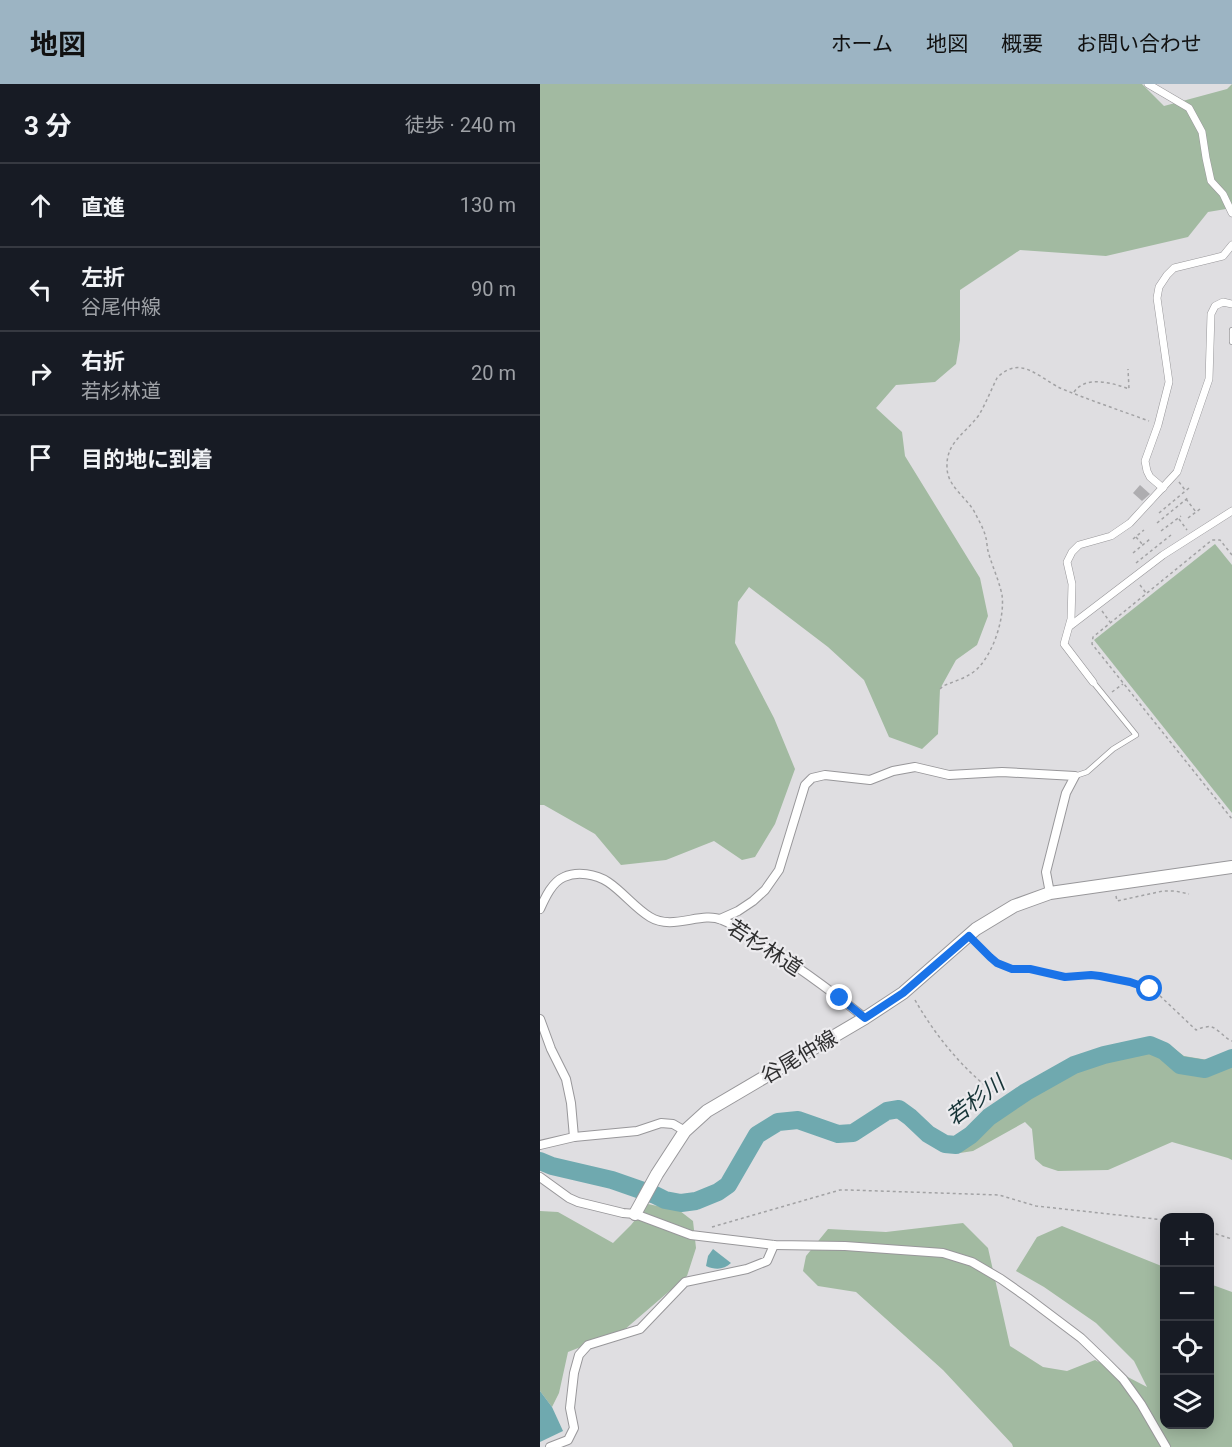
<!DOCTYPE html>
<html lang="ja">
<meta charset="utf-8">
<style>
:root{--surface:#171b24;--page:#20242c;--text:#f1f3f6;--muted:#9ea1a6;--line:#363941;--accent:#9cb4c3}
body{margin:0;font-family:Roboto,"Noto Sans JP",sans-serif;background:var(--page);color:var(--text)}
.controls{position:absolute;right:18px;bottom:18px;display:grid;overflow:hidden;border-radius:12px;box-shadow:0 3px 15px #0003}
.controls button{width:54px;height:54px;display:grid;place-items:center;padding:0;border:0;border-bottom:2px solid var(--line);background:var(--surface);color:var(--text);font:30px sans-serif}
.stop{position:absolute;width:18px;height:18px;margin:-14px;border:4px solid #1a73e8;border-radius:50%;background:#fff}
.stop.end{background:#1a73e8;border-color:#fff;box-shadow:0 2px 6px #0008}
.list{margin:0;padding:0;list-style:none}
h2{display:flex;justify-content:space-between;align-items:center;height:78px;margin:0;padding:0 24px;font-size:26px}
h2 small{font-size:20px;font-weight:400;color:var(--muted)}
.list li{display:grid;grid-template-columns:39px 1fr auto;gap:18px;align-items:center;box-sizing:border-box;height:84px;padding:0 24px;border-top:2px solid var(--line)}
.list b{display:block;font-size:22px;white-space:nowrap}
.list p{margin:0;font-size:20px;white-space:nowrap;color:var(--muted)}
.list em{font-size:20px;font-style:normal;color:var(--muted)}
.icon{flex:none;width:33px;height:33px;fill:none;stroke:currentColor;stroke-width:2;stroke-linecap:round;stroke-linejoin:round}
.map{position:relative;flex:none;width:692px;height:1363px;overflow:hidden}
header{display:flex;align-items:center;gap:36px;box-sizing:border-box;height:84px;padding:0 30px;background:var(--accent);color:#111}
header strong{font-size:28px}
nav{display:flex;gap:33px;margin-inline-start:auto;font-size:21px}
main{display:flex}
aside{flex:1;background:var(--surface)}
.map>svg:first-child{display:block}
.green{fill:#a2baa1}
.water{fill:#6fa9af}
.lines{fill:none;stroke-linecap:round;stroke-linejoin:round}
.river{stroke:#6fa9af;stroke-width:18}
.building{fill:#aeadb0}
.service-casing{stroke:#98979a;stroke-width:6}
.pedestrian-casing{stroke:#98979a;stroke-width:8}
.minor-casing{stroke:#98979a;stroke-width:10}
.secondary-casing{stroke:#98979a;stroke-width:14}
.path{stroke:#a2a2a4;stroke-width:1.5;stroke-dasharray:3 3;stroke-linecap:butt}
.service{stroke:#fff;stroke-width:4.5}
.pedestrian{stroke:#fff;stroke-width:7}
.minor{stroke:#fff;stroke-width:8}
.secondary{stroke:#fff;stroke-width:12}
.route{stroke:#1a73e8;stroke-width:8}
.labels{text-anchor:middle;stroke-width:4.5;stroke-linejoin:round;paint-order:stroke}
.street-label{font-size:21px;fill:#2f2f30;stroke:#ecebee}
.water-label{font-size:22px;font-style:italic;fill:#163437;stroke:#ecebee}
</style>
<header>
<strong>地図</strong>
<nav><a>ホーム</a><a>地図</a><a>概要</a><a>お問い合わせ</a></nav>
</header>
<main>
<aside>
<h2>3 分<small>徒歩 · 240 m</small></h2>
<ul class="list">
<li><svg class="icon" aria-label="ahead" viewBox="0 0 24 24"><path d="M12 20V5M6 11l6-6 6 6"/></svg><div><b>直進</b></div><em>130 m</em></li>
<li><svg class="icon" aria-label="left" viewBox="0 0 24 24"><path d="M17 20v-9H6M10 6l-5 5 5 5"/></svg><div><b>左折</b><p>谷尾仲線</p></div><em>90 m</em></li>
<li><svg class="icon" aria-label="right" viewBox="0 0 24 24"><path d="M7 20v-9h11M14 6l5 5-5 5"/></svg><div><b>右折</b><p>若杉林道</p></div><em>20 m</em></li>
<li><svg class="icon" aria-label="arrive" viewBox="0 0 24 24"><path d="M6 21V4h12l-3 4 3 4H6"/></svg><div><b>目的地に到着</b></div></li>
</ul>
</aside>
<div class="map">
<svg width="692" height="1363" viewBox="0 0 692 1363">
<rect width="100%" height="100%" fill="#dfdee1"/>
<!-- green -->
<g class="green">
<polygon points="0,0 602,0 624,22 687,5 692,0 692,124 668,128 648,153 566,172 480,166 420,206 420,256 416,280 395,298 356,301 336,324 362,348 365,372 440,494 448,532 437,561 416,576 400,605 398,650 382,665 349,653 324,596 288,563 209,503 198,518 195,559 234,634 255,685 235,740 215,773 202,776 174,757 126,776 81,781 55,750 4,721 0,721"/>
<polygon points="675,460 692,481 692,729 554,556"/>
<polygon points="628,960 644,972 668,976 692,982 692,1076 688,1074 632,1058 568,1086 518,1087 503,1082 495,1075 492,1045 485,1038 433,1067 420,1069 436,1035 530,977"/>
<polygon points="108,1120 140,1127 153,1137 156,1164 147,1192 84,1246 28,1268 19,1309 12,1323 0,1307 0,1127 18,1128 73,1159 91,1141"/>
<polygon points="423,1139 448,1164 470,1262 503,1283 527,1287 555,1276 607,1303 594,1277 556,1239 504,1203 476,1187 497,1153 522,1142 624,1183 624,1340 670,1340 670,1200 692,1208 692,1363 473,1363 472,1360 403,1286 316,1208 278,1202 263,1187 266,1172 288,1145 346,1148"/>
</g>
<!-- water -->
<g class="water">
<path d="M 173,1165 L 191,1179 C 184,1186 175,1186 166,1182 L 168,1172 Z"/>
<polygon points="0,1307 12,1323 23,1347 0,1358"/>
</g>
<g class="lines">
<!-- river -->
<polyline class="river" points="0,1077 12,1082 72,1096 115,1111 125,1116 141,1119 156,1117 178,1108 188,1101 217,1051 238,1038 258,1036 298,1050 313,1049 347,1027 359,1025 370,1033 388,1050 405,1060 416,1061 431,1051 449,1033 486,1008 534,981 564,971 610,961 624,967 640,981 665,985 692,974"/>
</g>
<!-- building -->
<polygon class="building" points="600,401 610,410 602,417 593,409"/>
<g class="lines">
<!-- service casing -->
<g class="service-casing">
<g id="service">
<polyline points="692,246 692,258"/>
<polyline points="535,692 547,688 573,665 596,651 553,598"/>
</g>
</g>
<!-- pedestrian casing -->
<g class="pedestrian-casing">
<g id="pedestrian">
<polyline points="608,0 649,24 662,48 666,74 671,97 683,110 692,129"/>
<polyline points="623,404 610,393 607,387 605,377 618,341 629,298 617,214 619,203 627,191 634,184 683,172 692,161"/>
<polyline points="530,542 623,471 692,427"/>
<polyline points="553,598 524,560 531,535 532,500 527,478 532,468 539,461 571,452 590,439 637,388 669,295 671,230 675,222 683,218 692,220"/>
</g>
</g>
<!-- minor casing -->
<g class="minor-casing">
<g id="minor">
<path d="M 0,825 C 5,814 12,798 24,793 C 37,787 56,790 68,798 C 83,808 95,824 110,833 C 133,847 161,827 182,836 C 193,840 203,848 213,855 C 253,878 290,906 325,934"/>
<polyline points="180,835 198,827 213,817 225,806 239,786 265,701 272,694 285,691 330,696 353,687 375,683 409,691 462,688 535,692 526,709 506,788 510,809"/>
<polyline points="0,935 11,965 26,995 31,1019 34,1053"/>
<polyline points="0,1061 34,1053 97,1047 121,1039 133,1040 145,1047"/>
<polyline points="0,1093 29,1114 38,1118 83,1129 95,1130 151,1151 234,1161 305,1162 403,1169 432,1178 461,1195 488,1214 541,1254 565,1277 583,1295 601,1320 626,1363"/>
<polyline points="10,1363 28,1356 34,1344 30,1324 34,1289 39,1271 48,1261 100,1245 145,1198 207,1185 227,1177 234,1161"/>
</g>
</g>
<!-- secondary casing -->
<g class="secondary-casing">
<polyline id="secondary" points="95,1130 117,1090 145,1047 167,1027 325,934 363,909 436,845 474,822 510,809 692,783"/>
</g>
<!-- path -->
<g class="path">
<path d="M 534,308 C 546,291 573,299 589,305 L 588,285"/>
<polyline points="639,398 645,406"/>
<polyline points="646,415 656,428"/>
<polyline points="619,429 649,404"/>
<polyline points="648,434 660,425"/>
<polyline points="639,435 647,446"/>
<polyline points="617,439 649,413"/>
<polyline points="621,447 641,432"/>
<polyline points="596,453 602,460"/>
<polyline points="593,455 604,446"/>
<polyline points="593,469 610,455"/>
<polyline points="692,471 680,456 672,456 553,553 552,560 692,735"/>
<polyline points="596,479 631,451"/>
<polyline points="600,501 606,509"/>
<polyline points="562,527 570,538"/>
<path d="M 400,605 L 403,602 C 415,597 430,593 439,583 C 454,567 465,533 462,511 C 459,496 452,482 448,467 C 447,463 447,458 446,454 C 444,445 439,437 435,429 C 427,413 407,403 407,383 C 406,358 426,349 439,331 C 446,319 451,306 457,294 C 463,287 473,282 482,284 C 494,286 508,298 520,304 C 549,316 579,326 609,337"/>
<polyline points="572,608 583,600"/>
<polyline points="576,812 577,817 623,807 635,807 649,810"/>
<path d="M 436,859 L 457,879 L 472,885 L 490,885 L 525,893 L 551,891 L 601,901 L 618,910 L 656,946 C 659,945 662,943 666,943 C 676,940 683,954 692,957"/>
<path d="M 375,916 C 395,951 421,983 453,1008"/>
<polyline points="172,1143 300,1106 309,1106 459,1111 496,1122 624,1136"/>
<polyline points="670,1148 692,1155"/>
</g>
<!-- service -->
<use href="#service" class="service"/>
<!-- pedestrian -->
<use href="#pedestrian" class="pedestrian"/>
<!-- minor -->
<use href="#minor" class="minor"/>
<!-- secondary -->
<use href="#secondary" class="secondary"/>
</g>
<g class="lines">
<!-- route -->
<polyline class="route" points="300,914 325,934 363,909 429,852 450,873 457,879 472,885 490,885 525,893 551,891 560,892 590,898 610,905"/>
</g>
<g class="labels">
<!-- street labels -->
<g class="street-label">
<text transform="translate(225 864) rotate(33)" y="7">若杉林道</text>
<text transform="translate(259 973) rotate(-30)" y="7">谷尾仲線</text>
</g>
<!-- water labels -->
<g class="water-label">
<text transform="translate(435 1016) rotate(-37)" y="8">若杉川</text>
</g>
</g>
</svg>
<div class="controls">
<button>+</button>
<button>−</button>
<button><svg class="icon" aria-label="locate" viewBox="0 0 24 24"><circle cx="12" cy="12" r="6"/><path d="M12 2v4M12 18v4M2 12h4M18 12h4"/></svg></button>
<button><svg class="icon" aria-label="layers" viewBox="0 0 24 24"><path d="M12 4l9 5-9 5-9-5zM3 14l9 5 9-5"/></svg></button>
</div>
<div class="stop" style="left:610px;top:905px"></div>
<div class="stop end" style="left:300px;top:914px"></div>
</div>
</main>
